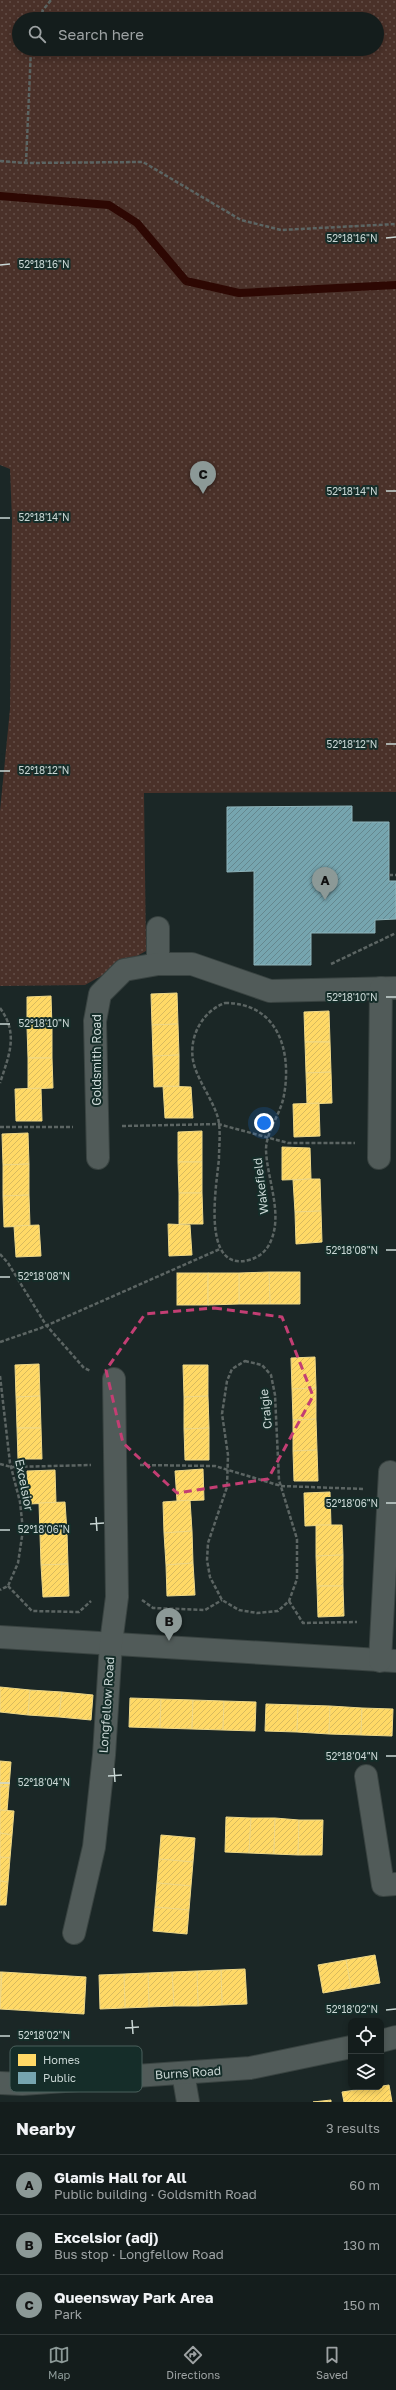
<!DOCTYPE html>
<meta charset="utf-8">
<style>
:root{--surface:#141d1c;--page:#212a29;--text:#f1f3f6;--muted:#9da2a3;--line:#333b3b;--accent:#8c9997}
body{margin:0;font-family:"Golos Text",sans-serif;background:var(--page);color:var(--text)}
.controls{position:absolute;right:12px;bottom:12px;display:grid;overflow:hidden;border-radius:8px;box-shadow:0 2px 6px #0003}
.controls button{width:36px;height:36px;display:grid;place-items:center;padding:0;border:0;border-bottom:1px solid var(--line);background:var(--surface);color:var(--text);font:20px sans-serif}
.you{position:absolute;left:264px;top:1123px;width:14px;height:14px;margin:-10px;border:3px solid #fff;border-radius:50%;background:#1a73e8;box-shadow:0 0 0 6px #1a73e833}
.badge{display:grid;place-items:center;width:26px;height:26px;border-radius:50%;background:var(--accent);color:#111;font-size:13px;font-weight:700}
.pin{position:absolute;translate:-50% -33px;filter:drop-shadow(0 1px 2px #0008)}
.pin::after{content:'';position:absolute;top:21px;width:14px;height:12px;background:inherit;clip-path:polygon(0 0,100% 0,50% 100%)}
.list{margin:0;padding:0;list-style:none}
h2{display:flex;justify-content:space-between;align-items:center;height:52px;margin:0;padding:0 16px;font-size:17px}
h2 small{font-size:13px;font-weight:400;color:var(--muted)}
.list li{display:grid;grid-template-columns:26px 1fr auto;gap:12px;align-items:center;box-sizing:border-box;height:60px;padding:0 16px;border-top:1px solid var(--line)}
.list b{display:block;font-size:15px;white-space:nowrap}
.list p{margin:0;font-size:13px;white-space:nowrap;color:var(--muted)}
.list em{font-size:13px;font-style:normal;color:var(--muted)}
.icon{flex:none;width:22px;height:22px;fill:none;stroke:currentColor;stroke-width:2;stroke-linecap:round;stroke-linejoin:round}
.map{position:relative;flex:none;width:396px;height:2102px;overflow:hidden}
.search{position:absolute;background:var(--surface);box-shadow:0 2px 6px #0003;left:12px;right:12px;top:12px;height:44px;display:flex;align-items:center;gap:10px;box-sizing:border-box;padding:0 14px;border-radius:22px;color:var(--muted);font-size:15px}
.sheet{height:232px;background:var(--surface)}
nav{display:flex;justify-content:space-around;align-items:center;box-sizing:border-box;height:56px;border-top:1px solid var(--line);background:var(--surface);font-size:11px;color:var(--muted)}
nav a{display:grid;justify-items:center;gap:2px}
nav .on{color:var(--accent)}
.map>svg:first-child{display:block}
.park{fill:url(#park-dots);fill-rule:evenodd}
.homes{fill:url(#homes-hatch);stroke:#efd887}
.public{fill:url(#public-hatch);stroke:#8fb4ba}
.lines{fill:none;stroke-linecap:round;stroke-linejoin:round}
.stream{stroke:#2d0803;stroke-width:8}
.minor-casing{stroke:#394341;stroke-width:24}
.path{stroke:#5c6563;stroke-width:2.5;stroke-dasharray:4 2;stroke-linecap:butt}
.minor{stroke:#515b59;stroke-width:22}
.marked{fill:none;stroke:#c33e73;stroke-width:3;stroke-dasharray:8 5;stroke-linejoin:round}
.ticks{fill:none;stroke:#c9d6d4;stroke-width:1.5}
.labels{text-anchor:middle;stroke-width:4;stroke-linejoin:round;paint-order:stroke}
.street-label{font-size:12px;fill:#c9d6d4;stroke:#152d29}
.key{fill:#152d29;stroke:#4b605c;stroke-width:1}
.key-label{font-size:11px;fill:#c9d6d4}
.ticks-label{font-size:10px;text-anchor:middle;fill:#c9d6d4;stroke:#152d29;stroke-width:4;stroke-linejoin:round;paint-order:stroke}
</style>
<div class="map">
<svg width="396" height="2102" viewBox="0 0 396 2102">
<defs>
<pattern id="park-dots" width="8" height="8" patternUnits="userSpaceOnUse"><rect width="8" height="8" fill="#4a3129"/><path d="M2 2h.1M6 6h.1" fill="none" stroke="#634e47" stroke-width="1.8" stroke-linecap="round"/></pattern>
<pattern id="homes-hatch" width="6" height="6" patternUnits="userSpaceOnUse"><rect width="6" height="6" fill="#ffd966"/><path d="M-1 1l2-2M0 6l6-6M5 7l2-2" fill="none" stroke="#d8ba5e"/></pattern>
<pattern id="public-hatch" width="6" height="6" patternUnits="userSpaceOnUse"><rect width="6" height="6" fill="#76a5af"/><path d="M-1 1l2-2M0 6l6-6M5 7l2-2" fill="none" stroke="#65878e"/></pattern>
</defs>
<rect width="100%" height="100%" fill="#1b2726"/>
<!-- park -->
<path class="park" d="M 0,0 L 396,0 L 396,792 L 144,793 L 146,951 L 85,985 L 0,986 L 0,811 L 10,709 L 12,519 L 10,469 L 0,465 ZM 19,19 L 377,19 L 377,49 L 19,49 Z"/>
<!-- homes -->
<g class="homes">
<polygon points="177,993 178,1024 152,1025 151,994"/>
<polygon points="51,996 52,1027 27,1027 27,997"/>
<polygon points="329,1011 330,1042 305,1042 304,1012"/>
<polygon points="178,1024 179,1055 153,1056 152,1025"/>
<polygon points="27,1027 52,1027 52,1058 28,1058"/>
<polygon points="305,1042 330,1042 331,1072 306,1073"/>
<polygon points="179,1055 179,1086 154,1087 153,1056"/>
<polygon points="28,1058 52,1058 53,1088 28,1089"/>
<polygon points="331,1072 332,1103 307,1104 306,1073"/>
<polygon points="163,1086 191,1087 193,1118 165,1118"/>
<polygon points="41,1088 42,1121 16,1121 15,1089"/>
<polygon points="319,1103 320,1136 294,1137 293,1104"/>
<polygon points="202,1131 202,1162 178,1162 178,1132"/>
<polygon points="28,1133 29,1164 3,1165 2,1134"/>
<polygon points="282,1147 310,1148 311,1179 282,1180"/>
<polygon points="178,1162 202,1162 202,1193 179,1193"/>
<polygon points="29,1164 29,1195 3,1196 3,1165"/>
<polygon points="311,1179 320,1179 321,1211 295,1212 293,1180"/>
<polygon points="179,1193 202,1193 203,1224 179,1224"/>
<polygon points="29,1195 30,1226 4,1227 3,1196"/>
<polygon points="321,1211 322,1242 296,1244 295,1212"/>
<polygon points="168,1224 190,1225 192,1255 169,1256"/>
<polygon points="39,1225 41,1256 16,1257 14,1226"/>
<polygon points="269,1272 300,1272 300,1304 270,1304"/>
<polygon points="269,1272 270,1304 239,1304 239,1273"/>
<rect x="177" y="1273" width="31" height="32"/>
<polygon points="208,1273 239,1273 239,1304 208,1305"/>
<polygon points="315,1357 316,1388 292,1389 291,1358"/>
<polygon points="39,1364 40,1396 16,1397 15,1365"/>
<polygon points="183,1365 208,1365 208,1396 184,1397"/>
<polygon points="316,1388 316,1419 293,1420 292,1389"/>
<polygon points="40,1396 41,1428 17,1428 16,1397"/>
<polygon points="208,1396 209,1428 184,1429 184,1397"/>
<polygon points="316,1419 317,1450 293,1451 293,1420"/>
<polygon points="17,1428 41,1428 42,1459 18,1459"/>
<polygon points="209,1428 209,1460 185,1460 184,1429"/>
<polygon points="317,1450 318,1481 294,1481 293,1451"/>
<polygon points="203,1469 204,1500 177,1501 175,1471"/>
<polygon points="55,1470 56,1503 28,1504 27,1471"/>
<polygon points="330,1492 331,1525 305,1526 304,1493"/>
<polygon points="190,1500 192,1531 164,1533 163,1502"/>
<polygon points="65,1502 67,1533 40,1534 39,1503"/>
<polygon points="316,1525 342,1525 343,1555 316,1556"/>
<polygon points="192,1531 193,1563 166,1565 164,1533"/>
<polygon points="67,1533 68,1564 41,1565 40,1534"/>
<polygon points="343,1555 343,1586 317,1586 316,1556"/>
<polygon points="193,1563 195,1595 167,1596 166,1565"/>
<polygon points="68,1564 69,1596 43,1597 41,1565"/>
<polygon points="317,1586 343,1586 344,1616 318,1617"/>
<polygon points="0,1687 30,1690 28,1715 0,1712"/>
<polygon points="30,1690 62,1692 59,1717 28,1715"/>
<polygon points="62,1692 93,1695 91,1720 59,1717"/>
<polygon points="130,1698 161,1699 160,1728 129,1727"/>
<polygon points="161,1699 193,1700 192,1729 160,1728"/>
<polygon points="193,1700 224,1701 223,1730 192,1729"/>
<polygon points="224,1701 256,1702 255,1731 223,1730"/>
<polygon points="266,1704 298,1705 297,1732 265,1731"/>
<polygon points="298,1705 330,1706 329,1734 297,1732"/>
<polygon points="330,1706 362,1708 361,1735 329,1734"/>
<polygon points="362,1708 393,1709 392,1736 361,1735"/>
<polygon points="0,1761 11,1762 9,1787 0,1786"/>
<polygon points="0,1786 9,1787 7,1811 0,1810"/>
<polygon points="0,1810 14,1811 12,1835 0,1833"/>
<polygon points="226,1817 251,1818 249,1853 225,1852"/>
<polygon points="251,1818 275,1818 274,1854 249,1853"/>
<polygon points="275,1818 299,1820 298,1855 274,1854"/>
<polygon points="299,1820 323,1820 322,1855 298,1855"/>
<polygon points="0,1833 12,1835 10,1858 0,1857"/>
<polygon points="161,1835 195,1838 193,1862 159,1859"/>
<polygon points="0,1857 10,1858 8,1882 0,1881"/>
<polygon points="159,1859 193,1862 191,1886 157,1883"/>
<polygon points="0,1881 8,1882 6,1905 0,1905"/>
<polygon points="157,1883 191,1886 189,1910 155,1907"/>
<polygon points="155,1907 189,1910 187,1934 153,1931"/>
<polygon points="375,1955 380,1983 351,1988 346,1960"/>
<polygon points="346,1960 351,1988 323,1993 318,1965"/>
<polygon points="245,1969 247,2004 222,2005 221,1970"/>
<polygon points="221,1970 222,2005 198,2006 197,1971"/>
<polygon points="197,1971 198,2006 174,2006 172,1972"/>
<polygon points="0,1972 2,1972 0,2009"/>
<polygon points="2,1972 86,1977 84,2014 0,2009"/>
<polygon points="172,1972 174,2006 149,2007 148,1973"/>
<polygon points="148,1973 149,2007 125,2008 124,1974"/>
<polygon points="124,1974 125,2008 100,2009 99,1975"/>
<polygon points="389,2085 392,2102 344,2102 342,2092"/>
<polygon points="331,2100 331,2102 313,2102"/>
</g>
<!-- public -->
<polygon class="public" points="352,806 352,822 389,822 389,881 396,881 396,919 375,920 375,933 311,933 311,965 254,965 254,871 227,872 227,807"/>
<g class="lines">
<!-- stream -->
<polyline class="stream" points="0,196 109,205 137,223 186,281 239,293 396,285"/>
<!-- minor casing -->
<g class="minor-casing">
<g id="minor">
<polyline points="158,928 158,964"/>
<polyline points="98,1158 95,1021 100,994 124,970 158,964 192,964 270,991 396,988"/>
<polyline points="379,1158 381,988"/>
<polyline points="0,1637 396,1661"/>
<polyline points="380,1661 390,1472"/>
<polyline points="366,1776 383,1885 396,1884"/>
<polyline points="74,1933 94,1847 104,1755 111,1643 117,1597 114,1379"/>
<polyline points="381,2041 396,2037"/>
<polyline points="183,2073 188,2102"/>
<polyline points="0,2083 22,2084 250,2068 351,2047"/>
</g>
</g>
<!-- path -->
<g class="path">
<polyline points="40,19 43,10 51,0"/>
<polyline points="0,161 26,163 143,162 241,220 281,230 396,224"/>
<polyline points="26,163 31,49"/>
<polyline points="389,875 396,875"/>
<polyline points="331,964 396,933"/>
<path d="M 225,1003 C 278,1003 292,1051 284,1095 C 281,1114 266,1131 266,1150 C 267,1178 282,1211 272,1238 C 268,1250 260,1257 249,1260 C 200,1273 217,1183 219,1158 C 219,1145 221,1131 218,1118 C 213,1101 201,1085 195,1068 C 186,1042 200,1012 225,1003 Z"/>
<path d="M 0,1008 C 19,1034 9,1055 0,1083"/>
<polyline points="122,1126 218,1124 288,1143 355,1143"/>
<polyline points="0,1127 73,1127"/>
<polyline points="0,1254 8,1263 46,1325 84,1368 91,1371"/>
<polyline points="0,1342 41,1328 220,1249"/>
<polygon points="245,1361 262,1365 271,1375 275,1395 279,1480 297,1539 297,1579 289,1601 278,1611 257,1613 239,1610 222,1600 210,1577 207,1560 208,1543 227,1487 228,1455 222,1414 227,1381 232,1369"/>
<polyline points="0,1376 10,1463 20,1502 23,1530 18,1563 8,1586 0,1590"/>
<polyline points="0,1464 11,1467 91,1465"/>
<polyline points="140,1465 215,1466 281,1486 364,1489"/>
<polyline points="8,1586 32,1611 79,1612 91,1601"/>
<polyline points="142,1600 153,1608 205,1610 222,1600"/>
<polyline points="289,1601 303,1623 357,1622"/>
</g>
<!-- minor -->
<use href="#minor" class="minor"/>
</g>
<!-- marked area -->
<path class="marked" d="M 214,1308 L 282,1317 L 313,1396 L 268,1479 L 177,1493 L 123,1443 L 106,1370 L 145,1314 Z"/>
<!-- ticks -->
<path class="ticks" d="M 386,238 L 396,237M 0,265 L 10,264M 386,491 L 396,491M 0,518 L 10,518M 386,744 L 396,744M 0,771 L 10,771M 386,997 L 396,997M 0,1024 L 10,1024M 386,1250 L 396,1250M 0,1277 L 10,1277M 386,1503 L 396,1503M 96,1517 L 97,1531M 90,1524 L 104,1523M 0,1530 L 10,1530M 386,1756 L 396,1756M 114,1768 L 115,1782M 108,1776 L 122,1775M 0,1783 L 10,1783M 386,2010 L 396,2009M 132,2020 L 133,2034M 125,2028 L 139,2027M 0,2036 L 10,2036"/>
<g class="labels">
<!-- street labels -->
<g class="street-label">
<text transform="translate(97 1060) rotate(-90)" y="4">Goldsmith Road</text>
<text transform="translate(261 1186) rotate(-97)" y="4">Wakefield</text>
<text transform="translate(266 1409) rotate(-96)" y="4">Craigie</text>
<text transform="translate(24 1485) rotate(79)" y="4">Excelsior</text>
<text transform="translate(107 1705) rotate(-86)" y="4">Longfellow Road</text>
<text transform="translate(188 2073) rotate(-4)" y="4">Burns Road</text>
</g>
</g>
<!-- legend -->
<rect x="10" y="2046" width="132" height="46" rx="6" class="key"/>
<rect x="18" y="2054" width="18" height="12" fill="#ffd966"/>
<rect x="18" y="2072" width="18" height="12" fill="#76a5af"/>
<g class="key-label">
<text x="43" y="2064">Homes</text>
<text x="43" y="2082">Public</text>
</g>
<g class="ticks-label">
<text x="352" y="242">52°18'16"N</text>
<text x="44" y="268">52°18'16"N</text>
<text x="352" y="495">52°18'14"N</text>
<text x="44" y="521">52°18'14"N</text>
<text x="352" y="748">52°18'12"N</text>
<text x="44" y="774">52°18'12"N</text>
<text x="352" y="1001">52°18'10"N</text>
<text x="44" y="1027">52°18'10"N</text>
<text x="352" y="1254">52°18'08"N</text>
<text x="44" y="1280">52°18'08"N</text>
<text x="352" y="1507">52°18'06"N</text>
<text x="44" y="1533">52°18'06"N</text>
<text x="352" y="1760">52°18'04"N</text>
<text x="44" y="1786">52°18'04"N</text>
<text x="352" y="2013">52°18'02"N</text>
<text x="44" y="2039">52°18'02"N</text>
</g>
</svg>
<div class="controls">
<button><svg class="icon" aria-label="locate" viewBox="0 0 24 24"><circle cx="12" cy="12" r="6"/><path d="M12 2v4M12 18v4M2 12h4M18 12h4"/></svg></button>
<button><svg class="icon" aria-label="layers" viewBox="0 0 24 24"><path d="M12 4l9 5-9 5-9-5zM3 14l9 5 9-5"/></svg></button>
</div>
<div class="you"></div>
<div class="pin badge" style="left:325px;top:900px">A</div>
<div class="pin badge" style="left:169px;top:1641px">B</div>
<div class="pin badge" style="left:203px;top:494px">C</div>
<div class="search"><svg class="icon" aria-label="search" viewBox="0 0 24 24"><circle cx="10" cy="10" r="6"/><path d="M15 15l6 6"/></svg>Search here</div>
</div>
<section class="sheet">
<h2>Nearby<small>3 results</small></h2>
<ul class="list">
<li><span class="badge">A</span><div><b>Glamis Hall for All</b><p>Public building · Goldsmith Road</p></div><em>60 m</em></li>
<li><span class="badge">B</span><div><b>Excelsior (adj)</b><p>Bus stop · Longfellow Road</p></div><em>130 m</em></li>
<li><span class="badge">C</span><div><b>Queensway Park Area</b><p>Park</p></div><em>150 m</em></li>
</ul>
</section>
<nav>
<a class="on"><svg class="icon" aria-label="map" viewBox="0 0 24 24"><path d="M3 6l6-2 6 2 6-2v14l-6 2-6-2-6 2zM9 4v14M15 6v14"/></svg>Map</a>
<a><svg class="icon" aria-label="directions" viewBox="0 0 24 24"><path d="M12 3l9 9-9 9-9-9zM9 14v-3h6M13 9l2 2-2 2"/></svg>Directions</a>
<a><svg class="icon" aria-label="saved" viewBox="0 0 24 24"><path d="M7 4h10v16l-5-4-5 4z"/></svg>Saved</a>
</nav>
